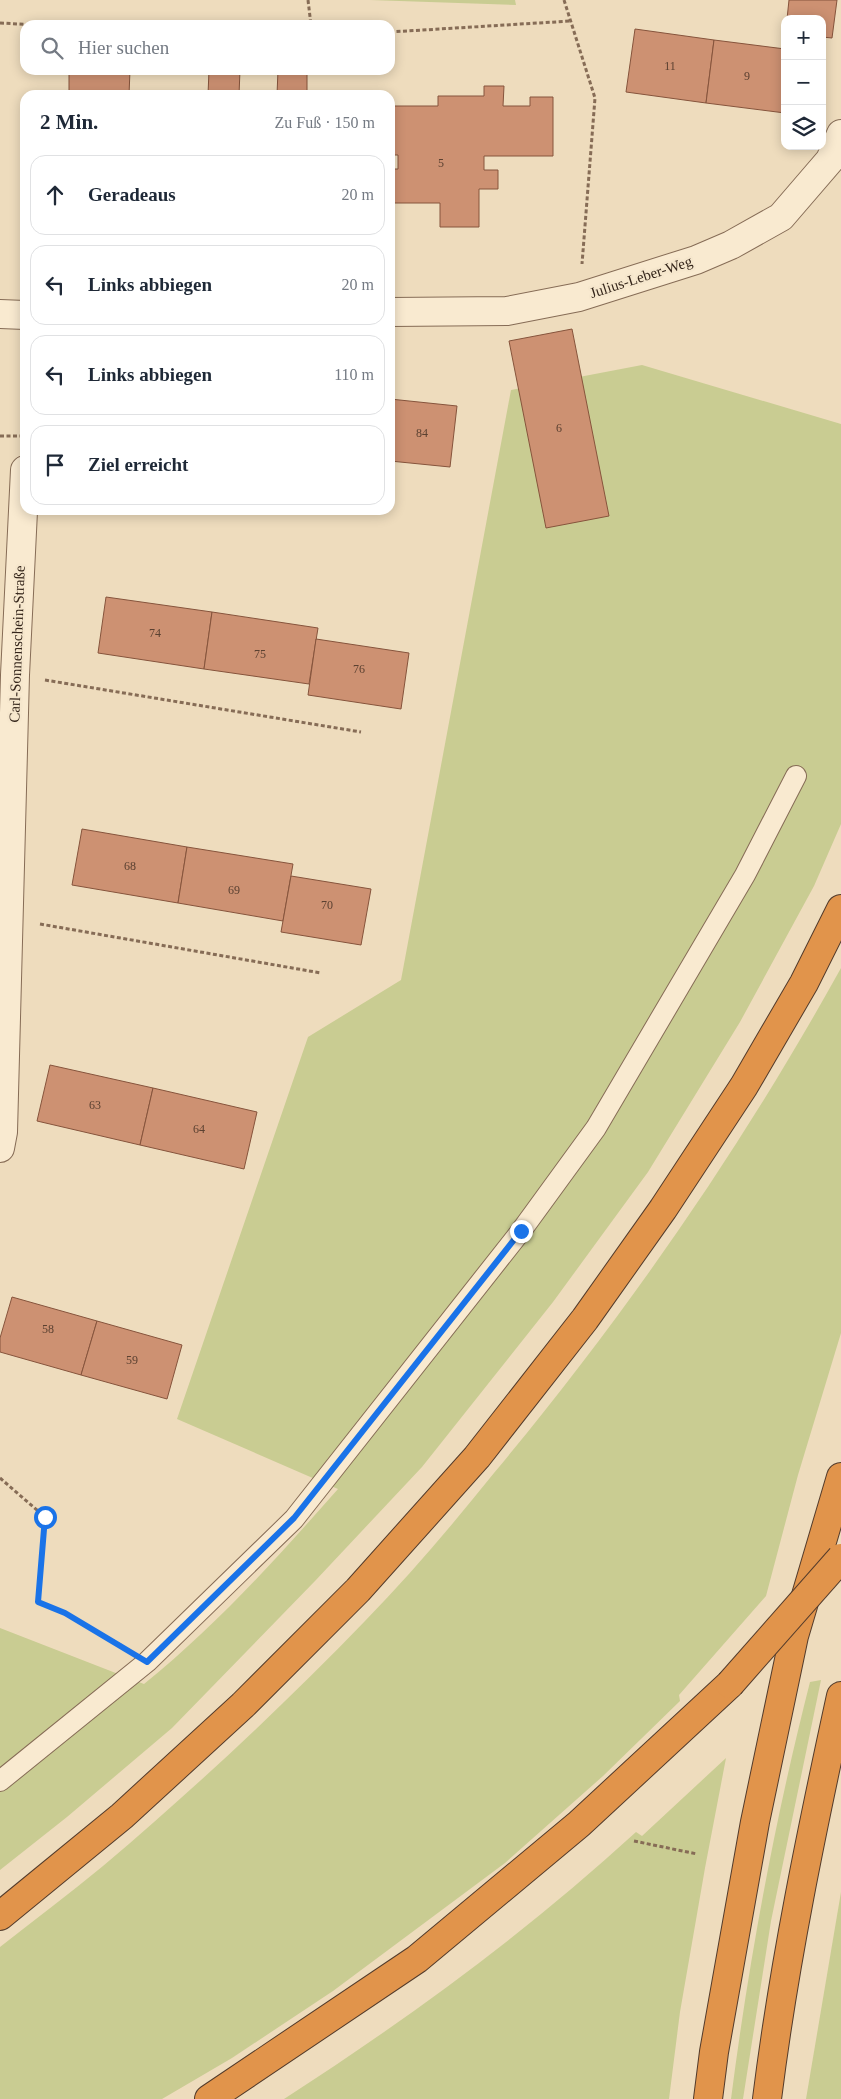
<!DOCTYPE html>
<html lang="de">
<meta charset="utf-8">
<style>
:root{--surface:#fff;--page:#f2f2f3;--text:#1f2937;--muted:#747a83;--line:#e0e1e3}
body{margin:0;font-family:Georgia,serif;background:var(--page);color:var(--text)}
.controls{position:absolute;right:15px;top:15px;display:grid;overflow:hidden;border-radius:10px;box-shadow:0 2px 12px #0003}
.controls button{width:45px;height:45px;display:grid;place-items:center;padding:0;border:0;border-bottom:1px solid var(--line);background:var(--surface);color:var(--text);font:25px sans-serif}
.stop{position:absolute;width:15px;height:15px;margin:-11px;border:4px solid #1a73e8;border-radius:50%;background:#fff}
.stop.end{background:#1a73e8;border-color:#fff;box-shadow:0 1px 5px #0008}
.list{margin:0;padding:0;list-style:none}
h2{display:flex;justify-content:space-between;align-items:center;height:65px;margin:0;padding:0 20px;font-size:21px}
h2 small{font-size:16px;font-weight:400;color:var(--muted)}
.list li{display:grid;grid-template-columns:32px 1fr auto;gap:15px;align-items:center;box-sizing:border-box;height:80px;margin:0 10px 10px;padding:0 10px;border:1px solid var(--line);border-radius:15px}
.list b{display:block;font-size:19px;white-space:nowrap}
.list em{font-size:16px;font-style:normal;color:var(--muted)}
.icon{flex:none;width:28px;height:28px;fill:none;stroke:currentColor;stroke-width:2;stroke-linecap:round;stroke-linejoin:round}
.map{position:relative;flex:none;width:841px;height:2099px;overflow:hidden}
.search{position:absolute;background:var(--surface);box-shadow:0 2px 12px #0003;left:20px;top:20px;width:375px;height:55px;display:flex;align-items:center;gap:12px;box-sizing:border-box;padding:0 18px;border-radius:15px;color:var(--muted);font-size:19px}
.panel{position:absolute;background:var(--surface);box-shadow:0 2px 12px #0003;left:20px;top:90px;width:375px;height:425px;border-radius:15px}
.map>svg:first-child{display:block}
.green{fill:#c9cc92}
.building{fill:#cd9172;stroke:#86543c}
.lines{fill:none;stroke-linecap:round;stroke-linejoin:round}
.service-casing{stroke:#866c56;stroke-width:22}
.minor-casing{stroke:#866c56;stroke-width:30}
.motorway-casing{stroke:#533b2b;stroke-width:30}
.path{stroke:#866c56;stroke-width:3;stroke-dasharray:4 2.5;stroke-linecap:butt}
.service{stroke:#f9ead0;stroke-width:20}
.minor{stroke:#f9ead0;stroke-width:28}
.motorway{stroke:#e1944b;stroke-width:28}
.motorway-bridge-casing{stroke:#533b2b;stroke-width:30;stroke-linecap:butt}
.motorway-bridge{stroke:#e1944b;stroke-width:28}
.route{stroke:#1a73e8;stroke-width:6}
.labels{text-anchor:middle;stroke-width:5;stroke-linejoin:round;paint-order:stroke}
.number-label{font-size:12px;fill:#5b4131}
.street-label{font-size:15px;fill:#35261b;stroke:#f6e7cd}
</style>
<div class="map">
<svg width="841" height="2099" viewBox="0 0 841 2099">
<rect width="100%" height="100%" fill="#eedcbd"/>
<!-- green -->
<g class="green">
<polygon points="370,0 515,0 516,5"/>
<path d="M 642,365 L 841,424 L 841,824 L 814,886 L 740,1022 L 648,1172 L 553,1302 L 422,1467 L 315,1581 L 172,1728 L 67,1817 L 0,1870 L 0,1628 L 144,1684 C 216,1626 277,1558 338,1489 L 177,1419 L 308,1037 L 401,980 L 511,390 Z"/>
<path d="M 841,968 L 841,1333 L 798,1475 L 766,1596 L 679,1695 L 680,1701 L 603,1776 L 505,1863 L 333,1991 L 232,2058 L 162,2099 L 0,2099 L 0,1947 C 34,1920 69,1894 103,1866 C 194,1789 282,1707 365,1621 C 411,1574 453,1524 494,1473 C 625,1316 742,1147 841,968 Z"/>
<path d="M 821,1680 L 771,1921 L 743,2099 L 731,2099 C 749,1959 775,1819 810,1682 Z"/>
<path d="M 726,1758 L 705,1868 L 680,2012 L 669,2099 L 284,2099 C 408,2019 527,1932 636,1832 L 642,1836 Z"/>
<polygon points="841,1892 841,2099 806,2099"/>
</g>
<!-- building -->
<g class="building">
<polygon points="789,0 837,0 832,38 822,37 822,19 787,19"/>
<polygon points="635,29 714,40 706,103 626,92"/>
<polygon points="714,40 785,49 785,113 706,103"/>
<polygon points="69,70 130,70 129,95 69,95"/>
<polygon points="209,70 240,70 239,95 208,95"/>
<polygon points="278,70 307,70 307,95 277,95"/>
<polygon points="484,86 504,86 503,106 530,106 530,97 553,97 553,156 484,156 484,170 498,170 498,189 479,189 479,227 440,227 440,203 390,203 390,169 398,169 398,155 391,155 390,106 438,106 438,96 484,96"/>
<polygon points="572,329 609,516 546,528 509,341"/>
<polygon points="390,399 457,406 450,467 390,461"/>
<polygon points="106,597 212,612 204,669 98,653"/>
<polygon points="212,612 318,628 309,684 204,669"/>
<polygon points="316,639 409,653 401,709 308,695"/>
<polygon points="82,829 187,847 178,903 72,885"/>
<polygon points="187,847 293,864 283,921 178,903"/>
<polygon points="291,876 371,889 361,945 281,932"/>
<polygon points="50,1065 153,1088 140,1145 37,1121"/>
<polygon points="153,1088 257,1112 244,1169 140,1145"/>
<polygon points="12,1297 97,1321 81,1375 0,1352 0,1338"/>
<polygon points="97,1321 182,1345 167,1399 81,1375"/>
</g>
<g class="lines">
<!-- service casing -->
<g class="service-casing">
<polyline id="service" points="0,1781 147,1662 294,1519 521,1231 596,1128 745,875 796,776"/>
</g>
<!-- minor casing -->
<g class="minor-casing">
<g id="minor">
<polyline points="390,312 507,311 579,297 696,260 731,245 781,217 830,160 841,134"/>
<polyline points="0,314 25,315"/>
<polyline points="0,1148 3,1132 15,675 25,470"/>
</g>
</g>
<!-- motorway casing -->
<g class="motorway-casing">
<g id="motorway">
<polyline points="0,1916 122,1816 243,1705 358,1590 477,1457 585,1319 663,1209 744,1086 804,983 841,909"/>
<polyline points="209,2099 417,1959 579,1824 730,1684"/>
<polyline points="708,2099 714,2052 755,1822 794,1636 841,1477"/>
<path d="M 767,2099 C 784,1963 812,1829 841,1696"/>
</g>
</g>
<!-- path -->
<g class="path">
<polyline points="308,0 311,25"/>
<polyline points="564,0 595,98 582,264"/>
<polyline points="0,23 36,25"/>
<polyline points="390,32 571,21"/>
<polyline points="0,436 25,436"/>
<polyline points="45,680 361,732"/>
<polyline points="40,924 321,973"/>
<polyline points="0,1478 45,1517 38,1601 65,1613 122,1646"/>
<polyline points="634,1841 697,1854"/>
</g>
<!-- service -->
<use href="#service" class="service"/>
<!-- minor -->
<use href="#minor" class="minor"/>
<!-- motorway -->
<use href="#motorway" class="motorway"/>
<!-- motorway-bridge casing -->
<g class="motorway-bridge-casing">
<polyline id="motorway-bridge" points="730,1684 841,1558"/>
</g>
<!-- motorway-bridge -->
<use href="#motorway-bridge" class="motorway-bridge"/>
</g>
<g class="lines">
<!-- route -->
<polyline class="route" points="45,1517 38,1602 65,1613 147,1662 294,1518 521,1231"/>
</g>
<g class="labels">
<!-- number labels -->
<g class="number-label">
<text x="670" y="70">11</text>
<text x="747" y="80">9</text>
<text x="441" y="167">5</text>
<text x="559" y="432">6</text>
<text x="422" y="437">84</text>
<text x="155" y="637">74</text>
<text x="260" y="658">75</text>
<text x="359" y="673">76</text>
<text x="130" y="870">68</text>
<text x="234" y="894">69</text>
<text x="327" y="909">70</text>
<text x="95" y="1109">63</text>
<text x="199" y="1133">64</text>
<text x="48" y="1333">58</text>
<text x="132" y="1364">59</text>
</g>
<!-- street labels -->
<g class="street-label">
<text transform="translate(641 277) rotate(-18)" y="5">Julius-Leber-Weg</text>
<text transform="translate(17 644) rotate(-88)" y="5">Carl-Sonnenschein-Straße</text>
</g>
</g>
</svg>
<div class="controls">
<button>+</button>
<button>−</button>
<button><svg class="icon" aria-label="layers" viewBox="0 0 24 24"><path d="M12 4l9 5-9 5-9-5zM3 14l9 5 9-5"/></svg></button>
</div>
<div class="stop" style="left:45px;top:1517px"></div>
<div class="stop end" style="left:521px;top:1231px"></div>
<div class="search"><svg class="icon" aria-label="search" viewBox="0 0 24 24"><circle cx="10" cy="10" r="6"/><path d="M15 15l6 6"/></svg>Hier suchen</div>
<section class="panel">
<h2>2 Min.<small>Zu Fuß · 150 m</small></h2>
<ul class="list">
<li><svg class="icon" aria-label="ahead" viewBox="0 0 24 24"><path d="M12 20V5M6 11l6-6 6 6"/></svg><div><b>Geradeaus</b></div><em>20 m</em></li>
<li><svg class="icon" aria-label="left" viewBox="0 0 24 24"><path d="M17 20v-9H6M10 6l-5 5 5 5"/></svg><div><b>Links abbiegen</b></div><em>20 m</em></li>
<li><svg class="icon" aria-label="left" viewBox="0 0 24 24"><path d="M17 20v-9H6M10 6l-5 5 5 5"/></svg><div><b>Links abbiegen</b></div><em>110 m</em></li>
<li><svg class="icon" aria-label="arrive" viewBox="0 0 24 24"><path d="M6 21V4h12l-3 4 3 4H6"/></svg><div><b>Ziel erreicht</b></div></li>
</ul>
</section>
</div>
